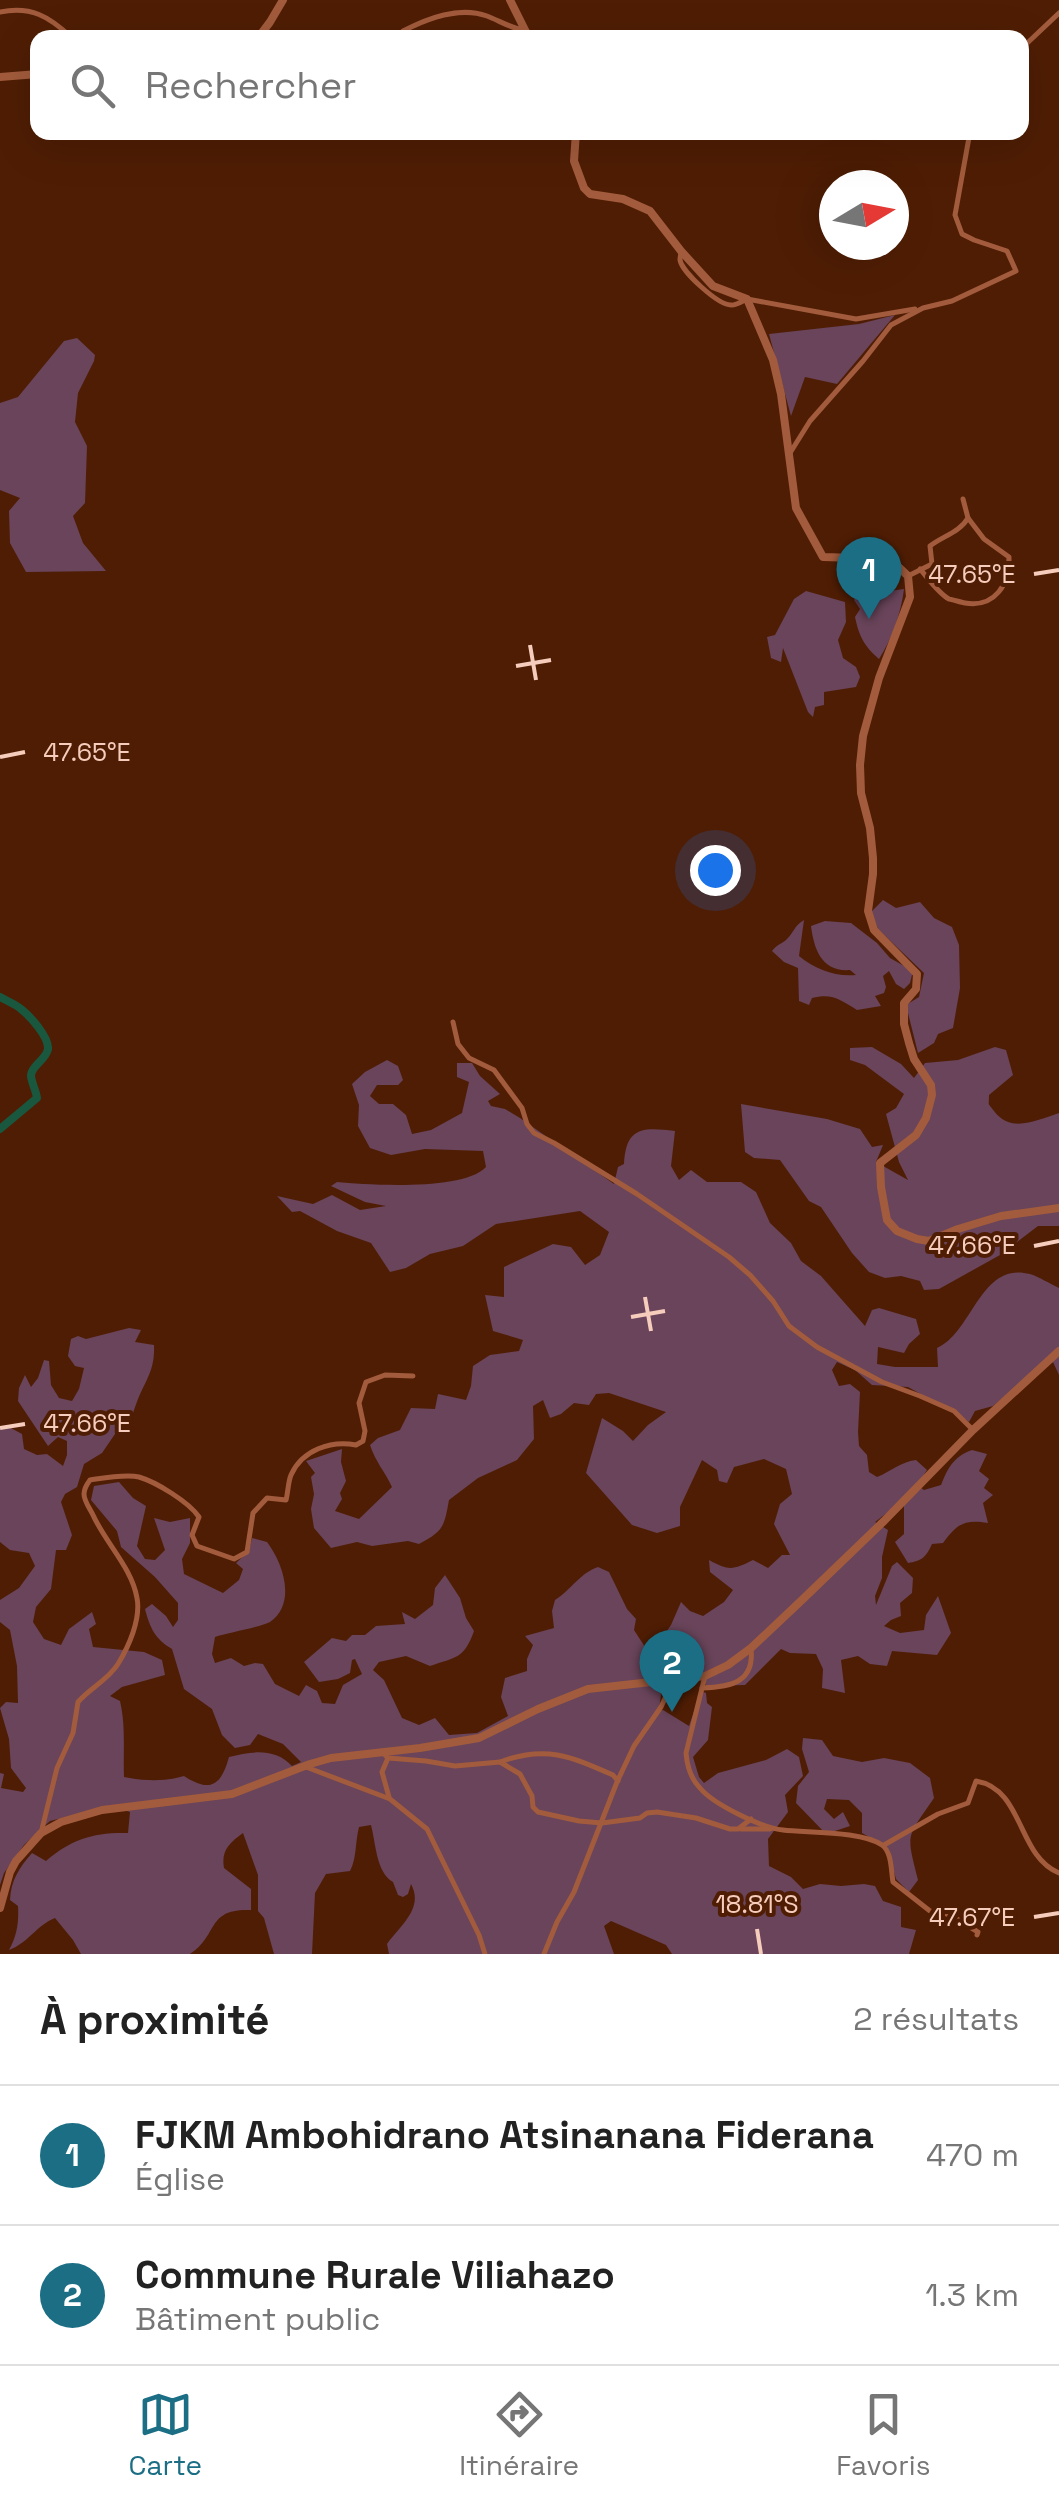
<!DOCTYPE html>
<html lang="fr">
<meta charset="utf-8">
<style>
:root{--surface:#fff;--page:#f2f2f2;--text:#222;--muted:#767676;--line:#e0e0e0;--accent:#1b6e84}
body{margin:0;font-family:"Space Grotesk",sans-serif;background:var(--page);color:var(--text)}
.compass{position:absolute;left:819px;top:170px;width:90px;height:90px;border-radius:50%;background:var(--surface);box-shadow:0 10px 40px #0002;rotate:80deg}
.you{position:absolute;left:715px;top:870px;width:35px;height:35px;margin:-25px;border:8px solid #fff;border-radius:50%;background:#1a73e8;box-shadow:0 0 0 15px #1a73e833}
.badge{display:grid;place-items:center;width:65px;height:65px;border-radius:50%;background:var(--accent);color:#fff;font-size:32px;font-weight:700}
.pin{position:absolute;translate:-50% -82px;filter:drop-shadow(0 2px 5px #0008)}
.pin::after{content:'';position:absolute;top:52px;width:35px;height:30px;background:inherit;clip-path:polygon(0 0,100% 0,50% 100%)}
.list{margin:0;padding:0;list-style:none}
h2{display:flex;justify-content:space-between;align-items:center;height:130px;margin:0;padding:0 40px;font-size:42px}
h2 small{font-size:32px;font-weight:400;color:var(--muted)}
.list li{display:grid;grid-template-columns:65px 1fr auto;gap:30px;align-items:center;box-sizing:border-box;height:140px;padding:0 40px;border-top:2px solid var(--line)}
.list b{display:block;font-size:38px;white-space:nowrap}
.list p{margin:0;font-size:32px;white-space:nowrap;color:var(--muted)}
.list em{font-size:32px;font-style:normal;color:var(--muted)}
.icon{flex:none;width:55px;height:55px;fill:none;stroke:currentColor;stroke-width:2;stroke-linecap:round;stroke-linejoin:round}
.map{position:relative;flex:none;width:1059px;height:1954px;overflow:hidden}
.search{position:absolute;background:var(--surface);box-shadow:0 10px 40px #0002;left:30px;right:30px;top:30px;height:110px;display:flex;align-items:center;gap:25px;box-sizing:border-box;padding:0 35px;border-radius:20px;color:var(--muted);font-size:38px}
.sheet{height:410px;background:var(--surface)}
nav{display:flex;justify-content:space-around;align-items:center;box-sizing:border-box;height:140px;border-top:2px solid var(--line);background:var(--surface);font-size:28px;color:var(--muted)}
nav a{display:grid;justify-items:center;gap:5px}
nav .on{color:var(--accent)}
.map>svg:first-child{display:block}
.green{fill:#69445a}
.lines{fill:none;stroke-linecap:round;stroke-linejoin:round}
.river{stroke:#1a573f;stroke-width:8}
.minor{stroke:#a25b3c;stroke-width:5}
.tertiary{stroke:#a25b3c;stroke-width:8}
.ticks{fill:none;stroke:#f6cdbc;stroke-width:4}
.ticks-label{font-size:25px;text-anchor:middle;fill:#f6cdbc;stroke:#4f1d04;stroke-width:8;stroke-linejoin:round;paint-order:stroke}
</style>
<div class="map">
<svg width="1059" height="1954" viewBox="0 0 1059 1954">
<rect width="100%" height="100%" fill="#4f1d04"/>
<!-- green -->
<g class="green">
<polygon points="895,315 837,384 805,377 791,416 769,334 859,324"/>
<polygon points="77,338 95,355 94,361 78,393 75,422 87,446 85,503 73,516 83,543 106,571 26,572 10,543 9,511 20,498 0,490 0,403 18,397 64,341"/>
<path d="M 876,585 L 889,591 L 904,589 C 901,613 892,639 879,659 C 864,646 859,636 855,617 L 860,609 L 854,600 L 860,589 Z"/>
<polygon points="806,591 845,602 846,622 838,640 843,658 856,667 860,677 856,687 824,692 824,705 815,707 813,717 808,712 783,648 781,662 771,658 767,637 775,635 794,599"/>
<polygon points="883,900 896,908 920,902 934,918 952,927 959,945 960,988 953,1028 938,1034 934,1043 918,1053 906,1005 919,997 924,973 878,929 871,912"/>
<path d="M 804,920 L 799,956 C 815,969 835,977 856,975 L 850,970 C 822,972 814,950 811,926 L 825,921 L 851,923 L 877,943 L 890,958 L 913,971 L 910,983 L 904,989 L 896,984 L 889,971 L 883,976 L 886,987 L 884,993 L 875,996 L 881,1006 L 857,1010 C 840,1000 833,993 812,998 L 809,1005 L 799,1001 L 798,968 L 784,962 L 772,951 C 777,944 782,944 787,939 C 794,932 794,926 804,920 Z"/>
<path d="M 872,1047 L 901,1064 L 914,1078 L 925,1063 L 958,1060 L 995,1047 L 1006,1050 L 1013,1075 L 989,1095 C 989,1107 987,1102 994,1111 C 1011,1134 1037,1120 1059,1113 L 1059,1226 L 1038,1226 L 1000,1255 L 939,1289 L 924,1290 L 920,1281 L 901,1276 L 885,1278 L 869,1272 L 852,1253 L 821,1207 L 809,1201 L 780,1160 L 754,1158 L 745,1152 L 741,1104 L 827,1119 L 860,1129 L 872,1147 L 883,1145 L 876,1162 L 908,1180 L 899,1162 L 886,1114 L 896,1108 L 904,1094 L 865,1065 L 850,1060 L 850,1048 Z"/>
<path d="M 387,1060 L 398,1066 L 403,1080 L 398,1085 L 377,1085 L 370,1096 L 379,1104 L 393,1104 L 406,1115 L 412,1134 L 431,1130 L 462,1113 L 469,1082 L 457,1077 L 457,1063 L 472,1063 L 480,1076 L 500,1094 L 488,1101 L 491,1106 L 505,1109 L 520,1118 L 614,1184 L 618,1167 L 624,1164 C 626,1127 642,1127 675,1131 L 671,1166 L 679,1180 L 691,1170 L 707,1182 L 741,1182 L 756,1192 L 770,1223 L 791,1243 L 801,1261 L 821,1276 L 865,1326 L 872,1310 L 879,1308 L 916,1319 L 920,1334 L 909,1344 L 904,1353 L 878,1347 L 877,1364 L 895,1367 L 938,1367 L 937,1348 C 973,1332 980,1261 1030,1274 C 1040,1277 1050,1284 1059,1288 L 1059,1375 L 1053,1362 L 1031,1374 L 993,1406 L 975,1411 L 969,1422 L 950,1408 L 935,1402 L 908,1387 L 872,1385 L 855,1370 L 837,1362 L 832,1370 L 839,1386 L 850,1384 L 860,1392 L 858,1432 L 859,1446 L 867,1455 L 869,1472 L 877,1477 C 892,1471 900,1462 916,1460 L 927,1470 L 917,1485 L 924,1490 L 941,1485 C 948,1468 953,1457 972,1450 L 987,1454 L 979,1471 L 989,1479 L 984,1488 L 993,1495 L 983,1503 L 988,1523 C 964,1519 957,1524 943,1543 L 932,1544 C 926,1557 922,1561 908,1563 L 895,1542 L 904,1534 L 904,1500 L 875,1522 L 888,1530 L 882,1557 L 882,1578 L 875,1596 L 876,1605 L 892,1566 L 897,1562 L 913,1578 L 912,1593 L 900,1603 L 901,1616 L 891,1620 L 884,1626 L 900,1633 L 924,1630 L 926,1615 L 938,1596 L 951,1633 L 937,1655 L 892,1651 L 887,1666 L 870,1664 L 858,1656 L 841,1660 L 845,1693 L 822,1688 L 823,1669 L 816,1654 L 790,1653 L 781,1649 L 745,1685 L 706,1686 L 705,1681 L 683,1667 L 685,1633 L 662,1654 L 655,1656 L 658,1644 L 671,1625 L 681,1602 L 690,1611 L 703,1616 L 724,1602 L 733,1590 L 710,1572 L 709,1560 C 729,1571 733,1570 753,1560 L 768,1568 L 782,1555 L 790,1555 L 774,1524 L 780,1504 L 792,1494 L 786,1469 L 764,1459 L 734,1467 L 727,1483 L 719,1481 L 717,1470 L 702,1460 L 680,1507 L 680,1526 L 657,1533 L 632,1525 L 586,1473 L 602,1418 L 623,1431 L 633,1441 L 648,1425 L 666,1412 L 609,1393 L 596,1394 L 589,1405 L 574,1403 L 561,1414 L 550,1418 L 543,1400 L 533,1406 L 534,1439 L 517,1460 L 478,1478 L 449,1500 C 444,1528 443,1531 419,1544 L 408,1541 L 372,1546 L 357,1542 L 331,1548 L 314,1528 L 311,1509 L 314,1494 L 311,1477 L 315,1473 L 306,1461 L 342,1449 L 341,1462 L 346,1481 L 340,1493 L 342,1499 L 335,1511 L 359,1519 L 392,1487 C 385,1472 375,1461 370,1445 L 378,1438 L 400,1430 L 411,1408 L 435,1409 L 438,1394 L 466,1400 L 471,1386 L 473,1366 L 490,1355 L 519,1351 L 523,1340 L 493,1331 L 485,1295 L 504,1297 L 504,1267 L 553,1244 L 571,1247 L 585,1265 L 600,1255 L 609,1232 L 580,1211 L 496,1224 L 463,1246 L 430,1254 L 406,1268 L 390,1272 L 371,1243 L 337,1231 L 300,1211 L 292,1212 L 277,1196 L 313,1204 L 332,1195 L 360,1210 L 386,1206 L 365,1202 L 331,1186 L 337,1182 C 369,1185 464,1191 486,1167 L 483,1151 L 425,1149 L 391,1155 L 370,1148 L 358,1126 L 359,1105 L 352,1084 L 365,1072 Z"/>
<path d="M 129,1328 L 141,1330 L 135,1342 L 154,1345 C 155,1369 147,1378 138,1399 C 134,1409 131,1420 127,1430 L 115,1434 L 102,1453 L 84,1464 L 77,1487 L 65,1494 L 61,1502 L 72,1535 L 66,1550 L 56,1550 L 51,1589 L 36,1607 L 33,1622 L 44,1639 L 61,1645 L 69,1629 L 92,1612 L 96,1624 L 89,1629 L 93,1647 L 144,1652 L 162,1660 L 165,1675 L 122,1687 L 110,1696 L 120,1701 C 126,1727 123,1750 124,1777 C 145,1781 163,1782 184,1776 C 210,1793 221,1786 229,1757 C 252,1751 275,1748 292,1766 L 301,1762 L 283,1744 L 258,1734 L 250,1745 L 235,1748 L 222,1735 L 212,1709 L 184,1689 L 172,1649 C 155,1639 150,1628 145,1609 L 152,1604 L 166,1616 L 173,1627 L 178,1620 L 178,1603 L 155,1577 L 121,1547 L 117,1531 L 91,1500 L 94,1486 L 119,1482 L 133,1498 L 146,1506 L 137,1546 L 145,1559 L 155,1560 L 165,1550 L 154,1518 L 170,1522 L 190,1518 L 190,1543 L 182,1559 L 184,1574 L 223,1593 L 239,1580 L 243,1569 L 236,1563 L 249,1551 L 252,1538 L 267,1542 C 283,1563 297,1603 270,1622 C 261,1627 227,1633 215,1637 L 212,1654 L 215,1663 L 231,1658 L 244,1666 L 255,1663 L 263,1664 L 275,1684 L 299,1696 L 306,1685 L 317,1691 L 322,1703 L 335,1704 L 343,1685 L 362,1674 L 355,1659 L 352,1660 L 350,1673 L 338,1679 L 319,1682 L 304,1662 L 332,1638 L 346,1641 L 352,1635 L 365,1635 L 376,1626 L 405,1624 L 402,1612 L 415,1619 L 433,1605 L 435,1588 L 445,1575 L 460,1598 L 466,1618 L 474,1631 C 464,1659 456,1657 430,1666 L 406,1656 L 379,1662 L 373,1670 L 384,1680 L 402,1718 L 419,1725 L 435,1718 L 449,1735 L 477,1733 L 508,1716 L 501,1697 L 505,1678 L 527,1671 L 527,1659 L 533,1645 L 525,1636 L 554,1628 L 552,1611 L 555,1600 C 571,1590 580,1573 598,1567 L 609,1572 L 627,1609 L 636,1619 L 634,1630 L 647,1650 L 648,1675 L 662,1685 L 659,1711 L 663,1710 L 689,1726 L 701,1691 L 706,1693 L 707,1703 L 712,1707 L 708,1740 L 693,1757 L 699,1777 L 704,1783 L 718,1773 L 766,1760 L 787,1749 L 799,1757 L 803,1776 L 785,1795 L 788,1812 L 768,1839 L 769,1866 L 791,1877 L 803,1889 L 820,1884 L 841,1886 L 864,1884 L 875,1886 L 883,1901 L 901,1907 L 901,1927 L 916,1930 L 909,1954 L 672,1954 L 666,1945 L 611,1921 L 604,1926 L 614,1954 L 389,1954 L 387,1944 C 401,1925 424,1908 411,1884 L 408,1894 L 403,1897 L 398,1895 L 393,1882 C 376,1872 376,1844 371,1825 L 359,1827 C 355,1842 357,1858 350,1871 L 326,1874 L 315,1893 L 312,1954 L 274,1954 L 264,1918 L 258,1911 L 258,1875 L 243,1833 C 229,1843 221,1851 224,1868 L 251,1889 L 251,1910 C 206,1908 219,1935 190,1954 L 81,1954 L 73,1940 L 55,1918 C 37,1925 28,1943 9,1950 C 17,1936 19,1922 18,1906 L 10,1900 C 11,1880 19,1868 32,1853 L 46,1861 C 71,1839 95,1832 128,1833 L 130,1812 L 111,1806 L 50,1821 L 24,1845 L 4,1873 L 0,1885 L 0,1773 L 4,1774 L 1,1788 L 23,1792 L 26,1788 L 11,1768 L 9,1739 L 0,1708 L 6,1702 L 18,1703 L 17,1666 L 10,1630 L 0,1622 L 0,1600 L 19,1588 L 35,1566 L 29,1553 L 10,1550 L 0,1542 L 0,1429 L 9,1427 L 22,1434 L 24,1449 L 37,1455 L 47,1454 L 63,1466 L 67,1455 L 67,1441 L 58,1437 L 48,1446 L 18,1401 L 19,1388 L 25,1375 L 31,1387 L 38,1378 L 44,1360 L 49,1361 L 51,1385 L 59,1398 L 72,1401 L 79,1389 L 84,1368 L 75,1366 L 68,1356 L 71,1339 L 78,1336 L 86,1339 Z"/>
<path d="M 803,1738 L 822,1740 L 833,1756 L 862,1762 L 884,1758 L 910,1763 L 930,1778 L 934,1798 C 906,1839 906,1832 918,1880 L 909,1892 L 896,1879 L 887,1847 L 862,1833 L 862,1813 L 849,1800 L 827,1799 L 824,1809 L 834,1819 L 843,1812 L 850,1826 L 826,1834 L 796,1803 L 798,1786 L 809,1772 L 802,1749 Z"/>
</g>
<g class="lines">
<!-- river -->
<path class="river" d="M 0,997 C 7,1001 15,1004 21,1009 C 30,1016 49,1037 48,1049 C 46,1060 32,1065 31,1075 C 31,1082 36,1090 37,1098 L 0,1129"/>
<!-- minor -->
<g class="minor">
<path d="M 0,12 C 31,6 49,16 72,38"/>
<path d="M 402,38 L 403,31 C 428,18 459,6 487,16 C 500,21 510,28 524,30"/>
<polyline points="1022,48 1059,13"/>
<path d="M 681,251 C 681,254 680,257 680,260 C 682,272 718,305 731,305 C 735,306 743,301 747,299 L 856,319 L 915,309"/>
<polyline points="790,453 810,421 863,361 891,325 923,308 952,301 1016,271 1007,251 974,240 962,234 955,215 970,132"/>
<path d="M 920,569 C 928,578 938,593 949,599 C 950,599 964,603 965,603 C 995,608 1010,584 1009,557 L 984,539 L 968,518"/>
<path d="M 908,576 L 932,564 L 930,546 C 943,536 960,532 968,518 L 963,499"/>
<polyline points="453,1022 458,1044 469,1058 494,1070 522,1108 527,1124 534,1133 554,1143 637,1194 729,1257 750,1275 773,1301 789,1326 817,1347 882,1382 920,1396 954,1411 973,1430"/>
<path d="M 705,1676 L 686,1753 C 687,1765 691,1779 700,1788 C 713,1804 762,1828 783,1830 C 808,1833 862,1831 882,1845 C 892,1852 891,1871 893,1882 L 930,1911 L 957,1919 L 978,1932 L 977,1935"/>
<path d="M 702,1688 C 730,1687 755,1683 751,1648"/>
<polyline points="384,1754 388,1758 426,1761 455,1766 500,1762 520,1774 532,1796 533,1807 538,1812 579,1821 602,1823 640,1818 647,1813 657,1812 696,1818 730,1829 738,1829 751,1819"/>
<polyline points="388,1758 382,1772 389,1797"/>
<path d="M 500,1762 C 545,1745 570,1756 613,1775 L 618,1781"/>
<polyline points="306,1767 390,1799 427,1829 479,1935 485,1954"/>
<polyline points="741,1829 770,1829"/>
<path d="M 41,1833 L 57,1768 L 73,1733 L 78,1702 C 90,1688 108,1680 118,1664 C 129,1646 141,1619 137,1598 C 132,1568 105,1542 93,1515 C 90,1509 84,1501 84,1494 C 84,1488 87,1484 90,1480 C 104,1478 125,1474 139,1477 C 156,1482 189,1502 199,1517 L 192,1535 L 197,1546 L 234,1559 L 247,1552 L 253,1513 L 267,1498 L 286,1500 C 288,1493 288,1482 291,1475 C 302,1450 331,1440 356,1445 L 363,1441 L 365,1431 L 359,1403 L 366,1382 L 385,1375 L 413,1376"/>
<path d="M 884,1845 L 938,1814 L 968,1803 L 976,1781 C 1024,1789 1017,1856 1059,1873"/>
<polyline points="544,1954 557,1922 574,1892 617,1782 634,1746 661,1707 674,1679"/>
</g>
<!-- tertiary -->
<g class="tertiary">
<polyline points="510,0 529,38"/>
<polyline points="258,38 270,22 283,0"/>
<polyline points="0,77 38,74"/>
<polyline points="576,132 574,161 584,188 590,194 623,199 650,211 681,251 713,286 747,299 773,360 781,394 796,508 823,557 890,559 908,576 910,597 879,678 863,736 860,765 861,793 870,828 873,858 873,874 868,911 874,930 917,974 916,989 904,1003 904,1024 909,1043 914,1059 931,1085 932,1095 926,1118 916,1135 880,1163 881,1187 887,1220 897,1231 917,1239 929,1241 958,1229 1001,1216 1059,1208"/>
<polyline points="0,1908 10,1872 16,1861 41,1833 61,1822 102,1810 232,1794 310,1764 331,1758 420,1748 479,1738 538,1709 588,1689 705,1676 728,1665 751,1648 803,1599 884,1521 973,1430 1059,1351"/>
</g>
</g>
<!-- ticks -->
<path class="ticks" d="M 1034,574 L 1059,570M 530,645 L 536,680M 516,666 L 551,660M 0,757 L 25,752M 1034,1246 L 1059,1241M 645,1297 L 651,1331M 631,1317 L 665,1311M 0,1428 L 25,1424M 1034,1917 L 1059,1913M 757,1929 L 761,1954"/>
<g class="ticks-label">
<text x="972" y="583">47.65°E</text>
<text x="87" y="761">47.65°E</text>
<text x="972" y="1254">47.66°E</text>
<text x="87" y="1432">47.66°E</text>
<text x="757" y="1913">18.81°S</text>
<text x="972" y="1926">47.67°E</text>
</g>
</svg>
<svg class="compass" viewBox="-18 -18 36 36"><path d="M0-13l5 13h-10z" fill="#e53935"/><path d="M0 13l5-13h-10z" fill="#767676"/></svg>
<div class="you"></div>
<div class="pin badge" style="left:869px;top:619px">1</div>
<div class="pin badge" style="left:672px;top:1712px">2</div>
<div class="search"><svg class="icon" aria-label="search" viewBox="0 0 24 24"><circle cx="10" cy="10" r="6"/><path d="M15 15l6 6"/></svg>Rechercher</div>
</div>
<section class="sheet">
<h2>À proximité<small>2 résultats</small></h2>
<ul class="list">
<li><span class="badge">1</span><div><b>FJKM Ambohidrano Atsinanana Fiderana</b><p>Église</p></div><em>470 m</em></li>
<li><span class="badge">2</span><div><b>Commune Rurale Viliahazo</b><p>Bâtiment public</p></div><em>1.3 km</em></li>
</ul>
</section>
<nav>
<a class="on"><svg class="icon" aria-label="map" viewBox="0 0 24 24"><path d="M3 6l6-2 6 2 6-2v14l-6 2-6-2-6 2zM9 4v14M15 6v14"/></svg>Carte</a>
<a><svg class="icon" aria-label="directions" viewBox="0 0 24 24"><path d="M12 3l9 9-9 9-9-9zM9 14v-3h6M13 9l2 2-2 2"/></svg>Itinéraire</a>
<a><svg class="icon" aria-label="saved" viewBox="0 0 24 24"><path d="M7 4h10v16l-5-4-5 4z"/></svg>Favoris</a>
</nav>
